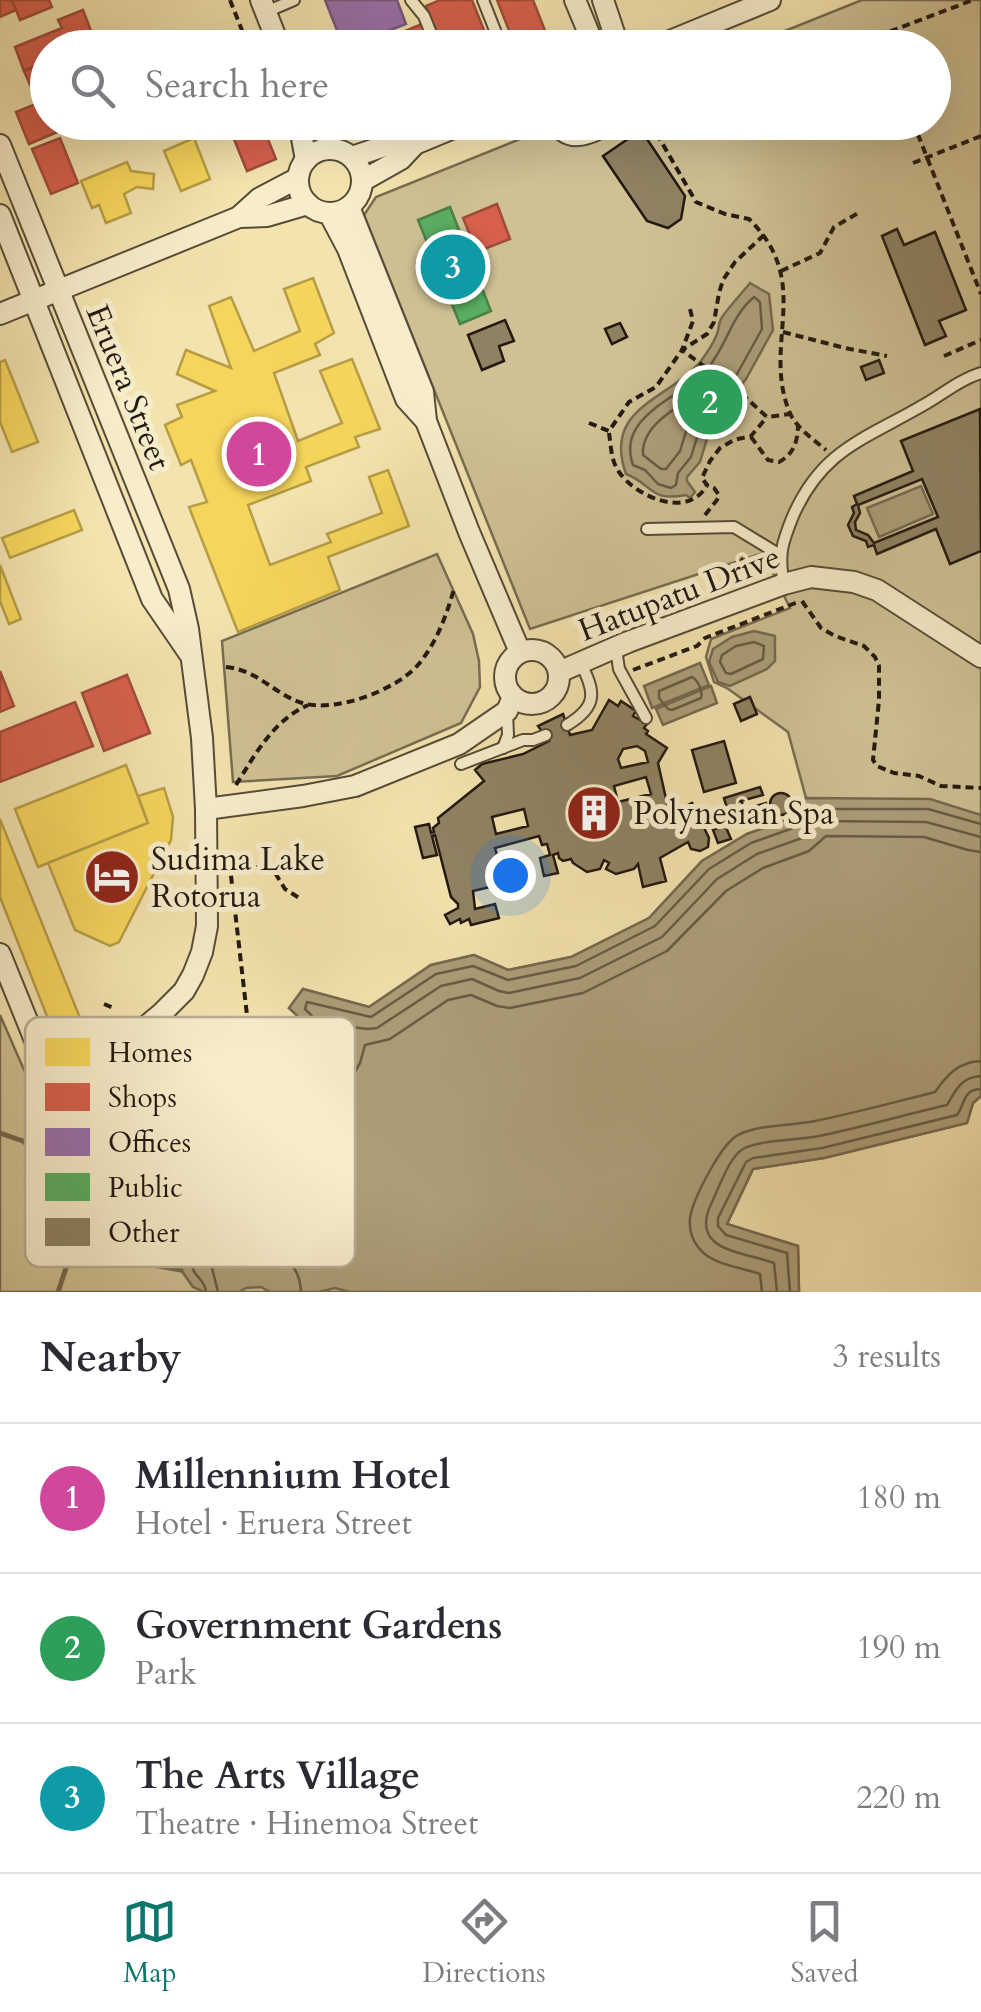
<!DOCTYPE html>
<meta charset="utf-8">
<style>
:root{--surface:#fff;--page:#f7f7f7;--text:#2b2b33;--muted:#7c7c81;--line:#e1e1e2;--accent:#0f766e}
body{margin:0;font-family:Cardo,serif;background:var(--page);color:var(--text)}
.you{position:absolute;left:510px;top:875px;width:35px;height:35px;margin:-25px;border:8px solid #fff;border-radius:50%;background:#1a73e8;box-shadow:0 0 0 15px #1a73e833}
.badge{display:grid;place-items:center;width:65px;height:65px;border-radius:50%;background:var(--accent);color:#fff;font-size:32px;font-weight:700}
.pin{position:absolute;translate:-50% -50%;border:5px solid #fff;box-shadow:0 2px 10px #0006}
.list{margin:0;padding:0;list-style:none}
h2{display:flex;justify-content:space-between;align-items:center;height:130px;margin:0;padding:0 40px;font-size:42px}
h2 small{font-size:32px;font-weight:400;color:var(--muted)}
.list li{display:grid;grid-template-columns:65px 1fr auto;gap:30px;align-items:center;box-sizing:border-box;height:150px;padding:0 40px;border-top:2px solid var(--line)}
.list b{display:block;font-size:38px;white-space:nowrap}
.list p{margin:0;font-size:32px;white-space:nowrap;color:var(--muted)}
.list em{font-size:32px;font-style:normal;color:var(--muted)}
.icon{flex:none;width:55px;height:55px;fill:none;stroke:currentColor;stroke-width:2;stroke-linecap:round;stroke-linejoin:round}
.map{position:relative;flex:none;width:981px;height:1292px;overflow:hidden}
.search{position:absolute;background:var(--surface);box-shadow:0 10px 40px #0002;left:30px;right:30px;top:30px;height:110px;display:flex;align-items:center;gap:25px;box-sizing:border-box;padding:0 35px;border-radius:55px;color:var(--muted);font-size:38px}
.sheet{height:580px;background:var(--surface)}
nav{display:flex;justify-content:space-around;align-items:center;box-sizing:border-box;height:140px;border-top:2px solid var(--line);background:var(--surface);font-size:28px;color:var(--muted)}
nav a{display:grid;justify-items:center;gap:5px}
nav .on{color:var(--accent)}
.map>svg:first-child{display:block}
.green{fill:#cfc194;stroke:#786d52;stroke-width:2.5}
.water{fill:#ac9e79;stroke:#75694f;stroke-width:2.5}
.homes{fill:#f6d55c;stroke:#b69d45;stroke-width:2.5}
.shops{fill:#d6604d;stroke:#a04b3a;stroke-width:2.5}
.offices{fill:#9970ab;stroke:#75567c;stroke-width:2.5}
.public{fill:#5aae61;stroke:#498148;stroke-width:2.5}
.lines{fill:none;stroke-linecap:round;stroke-linejoin:round}
.shore{stroke:#675c44;stroke-width:2.5}
.stream{stroke:#75694f;stroke-width:5}
.building{fill:#8f8262;stroke:#22190f;stroke-width:2.5;fill-rule:evenodd}
.service-casing{stroke:#564c37;stroke-width:14}
.minor-casing{stroke:#564c37;stroke-width:24}
.path{stroke:#22190f;stroke-width:4;stroke-dasharray:8 5;stroke-linecap:butt}
.service{stroke:#f7edcb;stroke-width:10}
.minor{stroke:#f7edcb;stroke-width:20}
.labels{text-anchor:middle;stroke-width:10;stroke-linejoin:round;paint-order:stroke}
.street-label{font-size:32px;fill:#22190f;stroke:#f7edcb}
.poi-label{font-size:32px;fill:#22190f;stroke:#f7edcb;text-anchor:start}
.key{fill:#f7edcb;stroke:#b7ad93;stroke-width:2.5}
.key-label{font-size:28px;fill:#22190f}
</style>
<div class="map">
<svg width="981" height="1292" viewBox="0 0 981 1292">
<rect width="100%" height="100%" fill="#f3e3af"/>
<filter id="stains"><feTurbulence type="fractalNoise" baseFrequency=".002" numOctaves="4"/><feColorMatrix values="0 0 0 0 .2 0 0 0 0 .09 0 0 0 0 .02 0 0 0 .5 -.17"/></filter>
<radialGradient id="worn" r=".72"><stop offset=".6" stop-color="#630" stop-opacity="0"/><stop offset="1" stop-color="#630" stop-opacity=".3"/></radialGradient>
<!-- green -->
<g class="green">
<polygon points="862,0 981,0 981,1096 973,1103 967,1123 824,1158 753,1169 727,1224 798,1246 799,1292 0,1292 0,1015 70,1175 109,1225 148,1243 182,1235 235,1173 230,1219 250,1183 282,1139 305,1084 325,1048 319,1036 289,1008 303,989 369,1007 431,965 474,955 508,970 571,957 649,918 702,861 747,834 792,818 806,798 788,732 727,688 714,682 706,657 711,639 790,608 763,553 530,629 364,215 376,197 560,123 934,122 934,48 745,47"/>
<polygon points="437,554 473,634 479,661 480,687 461,723 337,776 233,782 222,641"/>
</g>
<!-- water -->
<g class="water">
<path d="M 750,283 L 769,294 L 773,330 L 746,379 L 727,403 L 724,421 L 707,439 L 700,462 L 687,477 L 687,481 L 695,492 L 690,498 L 686,495 C 649,502 654,485 626,474 C 602,407 669,400 701,361 C 707,353 713,344 717,334 C 719,330 718,324 721,319 C 725,311 743,292 750,283 Z"/>
<polygon points="921,486 933,514 879,537 867,508"/>
<polygon points="754,631 775,636 775,661 767,669 730,686 718,682 709,662 713,649 732,637"/>
<polygon points="700,663 709,685 652,708 644,686"/>
<polygon points="711,686 717,703 663,725 656,709"/>
<polygon points="806,798 930,799 981,815 981,1096 973,1103 967,1123 824,1158 753,1169 727,1224 798,1246 799,1292 350,1292 335,1288 319,1292 270,1292 261,1287 246,1288 239,1292 204,1292 193,1287 181,1270 181,1256 206,1245 229,1222 250,1183 282,1139 305,1084 325,1048 319,1036 289,1008 303,989 369,1007 431,965 474,955 508,970 571,957 649,918 702,861 747,834 792,818"/>
</g>
<!-- homes -->
<g class="homes">
<polygon points="194,138 210,179 181,191 164,151"/>
<polygon points="127,162 131,171 154,174 153,189 137,187 124,194 131,213 106,223 99,205 92,208 81,181"/>
<polygon points="313,278 334,333 315,344 320,355 274,373 298,441 342,423 320,371 352,359 380,429 355,437 359,447 306,467 311,481 248,505 270,565 331,542 327,534 382,513 369,477 388,470 409,526 328,557 340,590 238,632 189,507 207,502 191,460 181,465 165,425 182,417 177,405 215,391 177,374 186,350 231,368 209,306 231,297 254,351 300,331 284,289"/>
<polygon points="5,360 38,442 12,452 0,422 0,362"/>
<polygon points="74,510 82,530 10,558 2,538"/>
<polygon points="0,565 21,619 9,624 0,601"/>
<polygon points="126,765 148,823 38,867 15,809"/>
<polygon points="164,788 173,817 171,840 119,942 110,946 75,930 48,863 148,823 138,796"/>
<polygon points="0,819 82,1023 54,1034 0,897"/>
</g>
<!-- shops -->
<g class="shops">
<polygon points="0,0 12,0 16,10 0,17"/>
<polygon points="12,0 49,0 52,7 20,20"/>
<polygon points="440,0 472,0 491,48 443,48 426,6"/>
<polygon points="497,0 533,0 548,38 525,48 516,48"/>
<polygon points="83,10 95,41 80,48 48,48 48,61 24,71 15,47 62,28 58,20"/>
<polygon points="422,24 432,48 365,48"/>
<polygon points="48,61 48,99 38,103 24,71"/>
<polygon points="48,99 48,122 81,122 29,144 16,112"/>
<polygon points="227,122 261,122 276,159 247,171"/>
<polygon points="60,138 78,183 51,194 32,149"/>
<polygon points="497,204 510,239 477,252 463,218"/>
<polygon points="0,671 14,706 0,712"/>
<polygon points="127,675 150,733 104,751 82,693"/>
<polygon points="75,702 93,746 0,782 0,732"/>
</g>
<!-- offices -->
<polygon class="offices" points="325,0 397,0 406,24 344,48"/>
<!-- public -->
<polygon class="public" points="450,207 491,311 460,324 418,220"/>
<g class="lines">
<!-- shore -->
<g class="shore">
<path d="M 754,297 L 760,302 L 762,329 L 737,374 L 719,398 L 716,415 L 698,434 L 691,457 L 678,473 L 676,485 L 671,488 L 658,484 L 645,470 L 633,465 C 615,415 684,397 708,368 C 727,345 731,316 754,297 Z"/>
<path d="M 698,393 L 702,393 L 705,396 L 704,409 L 687,428 L 680,451 L 666,469 L 661,469 L 643,455 C 641,425 677,408 698,393 Z"/>
<polygon points="754,642 764,646 763,659 731,674 726,673 720,662 722,655 736,646"/>
<path d="M 692,677 C 698,680 703,692 701,698 L 672,710 L 668,709 L 659,698 L 659,691 Z"/>
<path d="M 206,1292 C 206,1280 191,1275 192,1263 L 213,1252 L 237,1227 L 258,1188 L 291,1143 L 314,1089 L 334,1053 L 334,1044 L 328,1032 L 305,1009 L 307,1002 L 371,1017 L 436,974 L 473,966 L 508,980 L 576,966 L 655,926 L 709,869 L 751,843 L 796,827 L 812,809 L 928,809 L 981,824"/>
<polyline points="218,1292 212,1268 247,1236 269,1195 302,1148 325,1094 346,1057 347,1045 342,1031 344,1026 367,1029 377,1028 441,986 472,979 499,991 509,993 580,978 662,937 717,879 757,854 802,838 819,821 926,822 981,837"/>
<path d="M 301,1292 C 300,1267 286,1254 262,1249 L 260,1243 L 282,1203 L 316,1155 L 338,1101 L 360,1063 L 365,1045 L 390,1039 L 448,1000 L 471,995 L 497,1006 L 510,1008 L 583,993 L 667,951 L 726,891 L 763,868 L 809,851 L 826,836 L 924,837 L 968,850 L 981,852"/>
<path d="M 762,1292 L 760,1274 C 740,1267 711,1265 698,1247 C 691,1238 689,1228 690,1218 C 693,1199 722,1141 740,1134 C 762,1124 791,1126 815,1121 C 855,1113 895,1102 935,1092 C 947,1075 958,1062 981,1061"/>
<path d="M 777,1292 L 774,1263 C 741,1251 688,1251 712,1202 C 719,1188 729,1157 743,1149 C 758,1140 800,1140 819,1136 C 862,1127 904,1115 947,1105 C 956,1090 961,1077 981,1076"/>
<path d="M 790,1292 L 787,1253 L 726,1235 L 718,1226 L 718,1218 L 746,1162 L 753,1158 L 822,1148 L 957,1115 C 965,1104 963,1089 981,1089"/>
</g>
<!-- stream -->
<g class="stream">
<polyline points="0,1133 23,1141 48,1165 80,1222 82,1238 88,1253"/>
<polyline points="58,1292 68,1262 88,1253 109,1252 141,1263 181,1270"/>
</g>
</g>
<!-- building -->
<g class="building">
<polygon points="641,130 685,196 681,219 668,228 647,221 603,156"/>
<polygon points="897,229 904,245 935,232 966,310 939,321 946,336 925,345 882,236"/>
<polygon points="505,320 514,341 499,346 504,361 482,370 468,335"/>
<polygon points="620,323 627,337 612,344 605,329"/>
<polygon points="879,360 884,373 866,380 861,367"/>
<path d="M 980,409 L 981,551 L 950,564 L 936,529 L 877,554 L 874,545 L 868,547 L 866,541 L 853,536 L 848,525 L 854,513 L 852,507 L 857,504 L 854,496 L 913,471 L 901,441 ZM 922,479 L 938,517 L 874,543 L 868,535 L 856,530 L 855,522 L 860,513 L 858,505 Z"/>
<polygon points="750,697 757,714 741,721 734,704"/>
<path d="M 609,700 L 618,706 L 621,701 L 636,711 L 633,716 L 647,724 L 644,728 L 648,731 L 646,734 L 667,748 L 658,763 L 669,812 L 657,814 L 658,820 L 692,803 L 709,838 L 708,847 L 700,851 L 691,849 L 688,842 L 660,858 L 666,881 L 643,887 L 638,864 L 634,869 L 616,874 L 606,869 L 609,863 L 604,860 L 600,869 L 587,872 L 573,863 L 571,859 L 563,861 L 559,858 L 558,853 L 553,855 L 558,873 L 544,876 L 540,858 L 550,855 L 547,844 L 542,845 L 539,836 L 495,848 L 497,855 L 504,858 L 506,864 L 502,869 L 507,883 L 473,891 L 475,909 L 495,904 L 499,918 L 471,925 L 469,919 L 461,923 L 460,919 L 450,924 L 445,915 L 458,908 L 458,904 L 451,897 L 435,835 L 432,836 L 437,855 L 423,858 L 415,827 L 429,824 L 431,833 L 434,832 L 433,828 L 439,823 L 438,818 L 484,781 L 475,770 L 482,764 L 523,754 L 549,741 L 538,726 L 563,714 L 570,735 L 592,730 ZM 637,746 L 645,751 L 648,762 L 621,768 L 618,759 L 623,749 ZM 646,777 L 651,794 L 618,802 L 614,786 ZM 524,809 L 528,826 L 496,834 L 492,817 Z"/>
<polygon points="724,741 736,783 704,792 692,750"/>
<polygon points="760,787 763,795 737,802 739,811 766,803 770,814 732,825 724,798"/>
<circle cx="781" cy="804" r="11"/>
<polygon points="725,825 731,839 718,843 713,830"/>
</g>
<g class="lines">
<!-- service casing -->
<g class="service-casing">
<g id="service">
<polyline points="411,0 424,16 437,48"/>
<polyline points="483,0 502,48"/>
<polyline points="266,12 294,0"/>
<path d="M 550,122 C 569,156 597,134 624,122"/>
<polyline points="647,529 734,527 780,555"/>
<path d="M 784,584 C 778,555 782,543 793,516 C 822,450 863,440 920,407 C 941,396 958,380 981,373"/>
<polyline points="616,649 619,669 646,718"/>
<path d="M 567,725 C 597,707 596,693 581,664"/>
<polyline points="503,748 508,735 507,712"/>
<polyline points="461,764 523,740 533,740 546,735"/>
</g>
</g>
<!-- minor casing -->
<g class="minor-casing">
<g id="minor">
<polyline points="261,0 280,48"/>
<polyline points="575,0 595,48"/>
<polyline points="603,0 619,48"/>
<polyline points="653,48 770,0"/>
<polyline points="299,122 306,160"/>
<polyline points="319,122 333,149"/>
<polyline points="0,145 179,589 188,629 202,738 206,809 207,926 202,952 193,975 184,991 161,1014 132,1038 93,1060 64,1065 47,1060 41,1055 0,954"/>
<circle cx="330" cy="181" r="32"/>
<polyline points="352,157 396,142 415,144"/>
<polyline points="362,181 401,159 415,144 468,122"/>
<polyline points="349,207 423,392 426,421 469,532 520,652"/>
<polyline points="329,213 348,249 406,399 426,421"/>
<polyline points="0,215 152,599 189,653"/>
<polyline points="239,217 267,216 308,204"/>
<polyline points="0,314 239,217 260,198 298,178"/>
<circle cx="532" cy="677" r="27"/>
<polyline points="559,672 628,642 784,584 811,577 854,582 877,590 981,657"/>
<polyline points="206,809 303,796 355,786 459,744 507,711 513,697"/>
</g>
</g>
<!-- path -->
<g class="path">
<polyline points="230,0 249,48"/>
<polyline points="883,48 878,36 973,0"/>
<path d="M 650,122 L 696,202 L 725,214 L 749,219 C 814,283 762,342 789,411 C 795,427 813,439 826,450"/>
<polyline points="913,122 981,294"/>
<polyline points="346,130 354,134 367,129 368,132"/>
<polyline points="913,163 981,136"/>
<polyline points="781,271 820,253 834,227 860,212"/>
<polyline points="690,309 693,321 682,350 744,396 767,417 790,414"/>
<polyline points="783,332 845,348 887,356"/>
<polyline points="944,356 981,340"/>
<polyline points="589,423 609,431 629,402 656,387 682,350 707,334 714,322 719,293 723,280 735,262 764,235"/>
<path d="M 609,433 C 611,446 611,461 619,472 C 637,498 689,519 707,485 L 702,478 L 710,461 L 720,448 L 734,440 L 751,436 L 767,417"/>
<path d="M 751,437 L 768,460 L 779,462 C 794,454 798,441 798,424"/>
<polyline points="705,515 717,500 719,495 714,488 707,485"/>
<polyline points="802,601 821,628 835,636 864,646 875,657 879,666 879,700 873,760 877,766 894,773 919,776 941,786 981,788"/>
<path d="M 226,667 C 258,670 274,694 302,703 C 335,713 394,691 417,666 C 436,644 446,617 454,589"/>
<polyline points="633,670 697,646 705,638 798,602"/>
<path d="M 236,785 C 256,753 273,721 308,705"/>
<polyline points="104,1004 116,1009"/>
<polyline points="32,1073 75,1171 99,1206 141,1236 171,1236 216,1195 242,1144 251,1050 230,867 272,868 285,889 301,899"/>
</g>
<!-- service -->
<use href="#service" class="service"/>
<!-- minor -->
<use href="#minor" class="minor"/>
</g>
<!-- icons -->
<defs>
<g id="building-disc" transform="scale(2.875)"><circle r="9.5" fill="#8f2418" stroke="#f7edcb"/><path d="M-4-6H4V6H1V3H-1V6H-4ZM-2.5-4.3h1.7v1.8h-1.7ZM.8-4.3h1.7v1.8H.8ZM-2.5-1h1.7V.8h-1.7ZM.8-1h1.7V.8H.8Z" fill="#fff"/></g>
<g id="hotel-disc" transform="scale(2.875)"><circle r="9.5" fill="#8f2418" stroke="#f7edcb"/><path d="M-6-4.5h1.5V1H6V5H4.5V3h-9V5H-6ZM-4 0a1.8 1.8 0 1 1 3.6 0ZM.5 0V-2.5h3Q6-2.5 6 0Z" fill="#fff"/></g>
</defs>
<g fill-rule="evenodd">
<use href="#building-disc" x="594" y="813"/>
<use href="#hotel-disc" x="112" y="877"/>
</g>
<g class="labels">
<!-- street labels -->
<g class="street-label">
<text transform="translate(129 387) rotate(68)" y="11">Eruera Street</text>
<text transform="translate(679 593) rotate(-21)" y="11">Hatupatu Drive</text>
</g>
<!-- poi labels -->
<g class="poi-label">
<text x="633" y="824">Polynesian Spa</text>
<text x="151" y="870">Sudima Lake<tspan x="151" dy="37">Rotorua</tspan></text>
</g>
</g>
<!-- legend -->
<rect x="25" y="1017" width="330" height="250" rx="15" class="key"/>
<rect x="45" y="1038" width="45" height="28" fill="#f6d55c"/>
<rect x="45" y="1083" width="45" height="28" fill="#d6604d"/>
<rect x="45" y="1128" width="45" height="28" fill="#9970ab"/>
<rect x="45" y="1173" width="45" height="28" fill="#5aae61"/>
<rect x="45" y="1218" width="45" height="28" fill="#8f8262"/>
<g class="key-label">
<text x="108" y="1062">Homes</text>
<text x="108" y="1107">Shops</text>
<text x="108" y="1152">Offices</text>
<text x="108" y="1197">Public</text>
<text x="108" y="1242">Other</text>
</g>
<rect width="100%" height="100%" filter="url(#stains)"/>
<rect width="100%" height="100%" fill="url(#worn)"/>
</svg>
<div class="you"></div>
<div class="pin badge" style="left:259px;top:454px;background:#d1479c">1</div>
<div class="pin badge" style="left:710px;top:402px;background:#2e9e5b">2</div>
<div class="pin badge" style="left:453px;top:267px;background:#0f9aa8">3</div>
<div class="search"><svg class="icon" aria-label="search" viewBox="0 0 24 24"><circle cx="10" cy="10" r="6"/><path d="M15 15l6 6"/></svg>Search here</div>
</div>
<section class="sheet">
<h2>Nearby<small>3 results</small></h2>
<ul class="list">
<li><span class="badge" style="background:#d1479c">1</span><div><b>Millennium Hotel</b><p>Hotel · Eruera Street</p></div><em>180 m</em></li>
<li><span class="badge" style="background:#2e9e5b">2</span><div><b>Government Gardens</b><p>Park</p></div><em>190 m</em></li>
<li><span class="badge" style="background:#0f9aa8">3</span><div><b>The Arts Village</b><p>Theatre · Hinemoa Street</p></div><em>220 m</em></li>
</ul>
</section>
<nav>
<a class="on"><svg class="icon" aria-label="map" viewBox="0 0 24 24"><path d="M3 6l6-2 6 2 6-2v14l-6 2-6-2-6 2zM9 4v14M15 6v14"/></svg>Map</a>
<a><svg class="icon" aria-label="directions" viewBox="0 0 24 24"><path d="M12 3l9 9-9 9-9-9zM9 14v-3h6M13 9l2 2-2 2"/></svg>Directions</a>
<a><svg class="icon" aria-label="saved" viewBox="0 0 24 24"><path d="M7 4h10v16l-5-4-5 4z"/></svg>Saved</a>
</nav>
